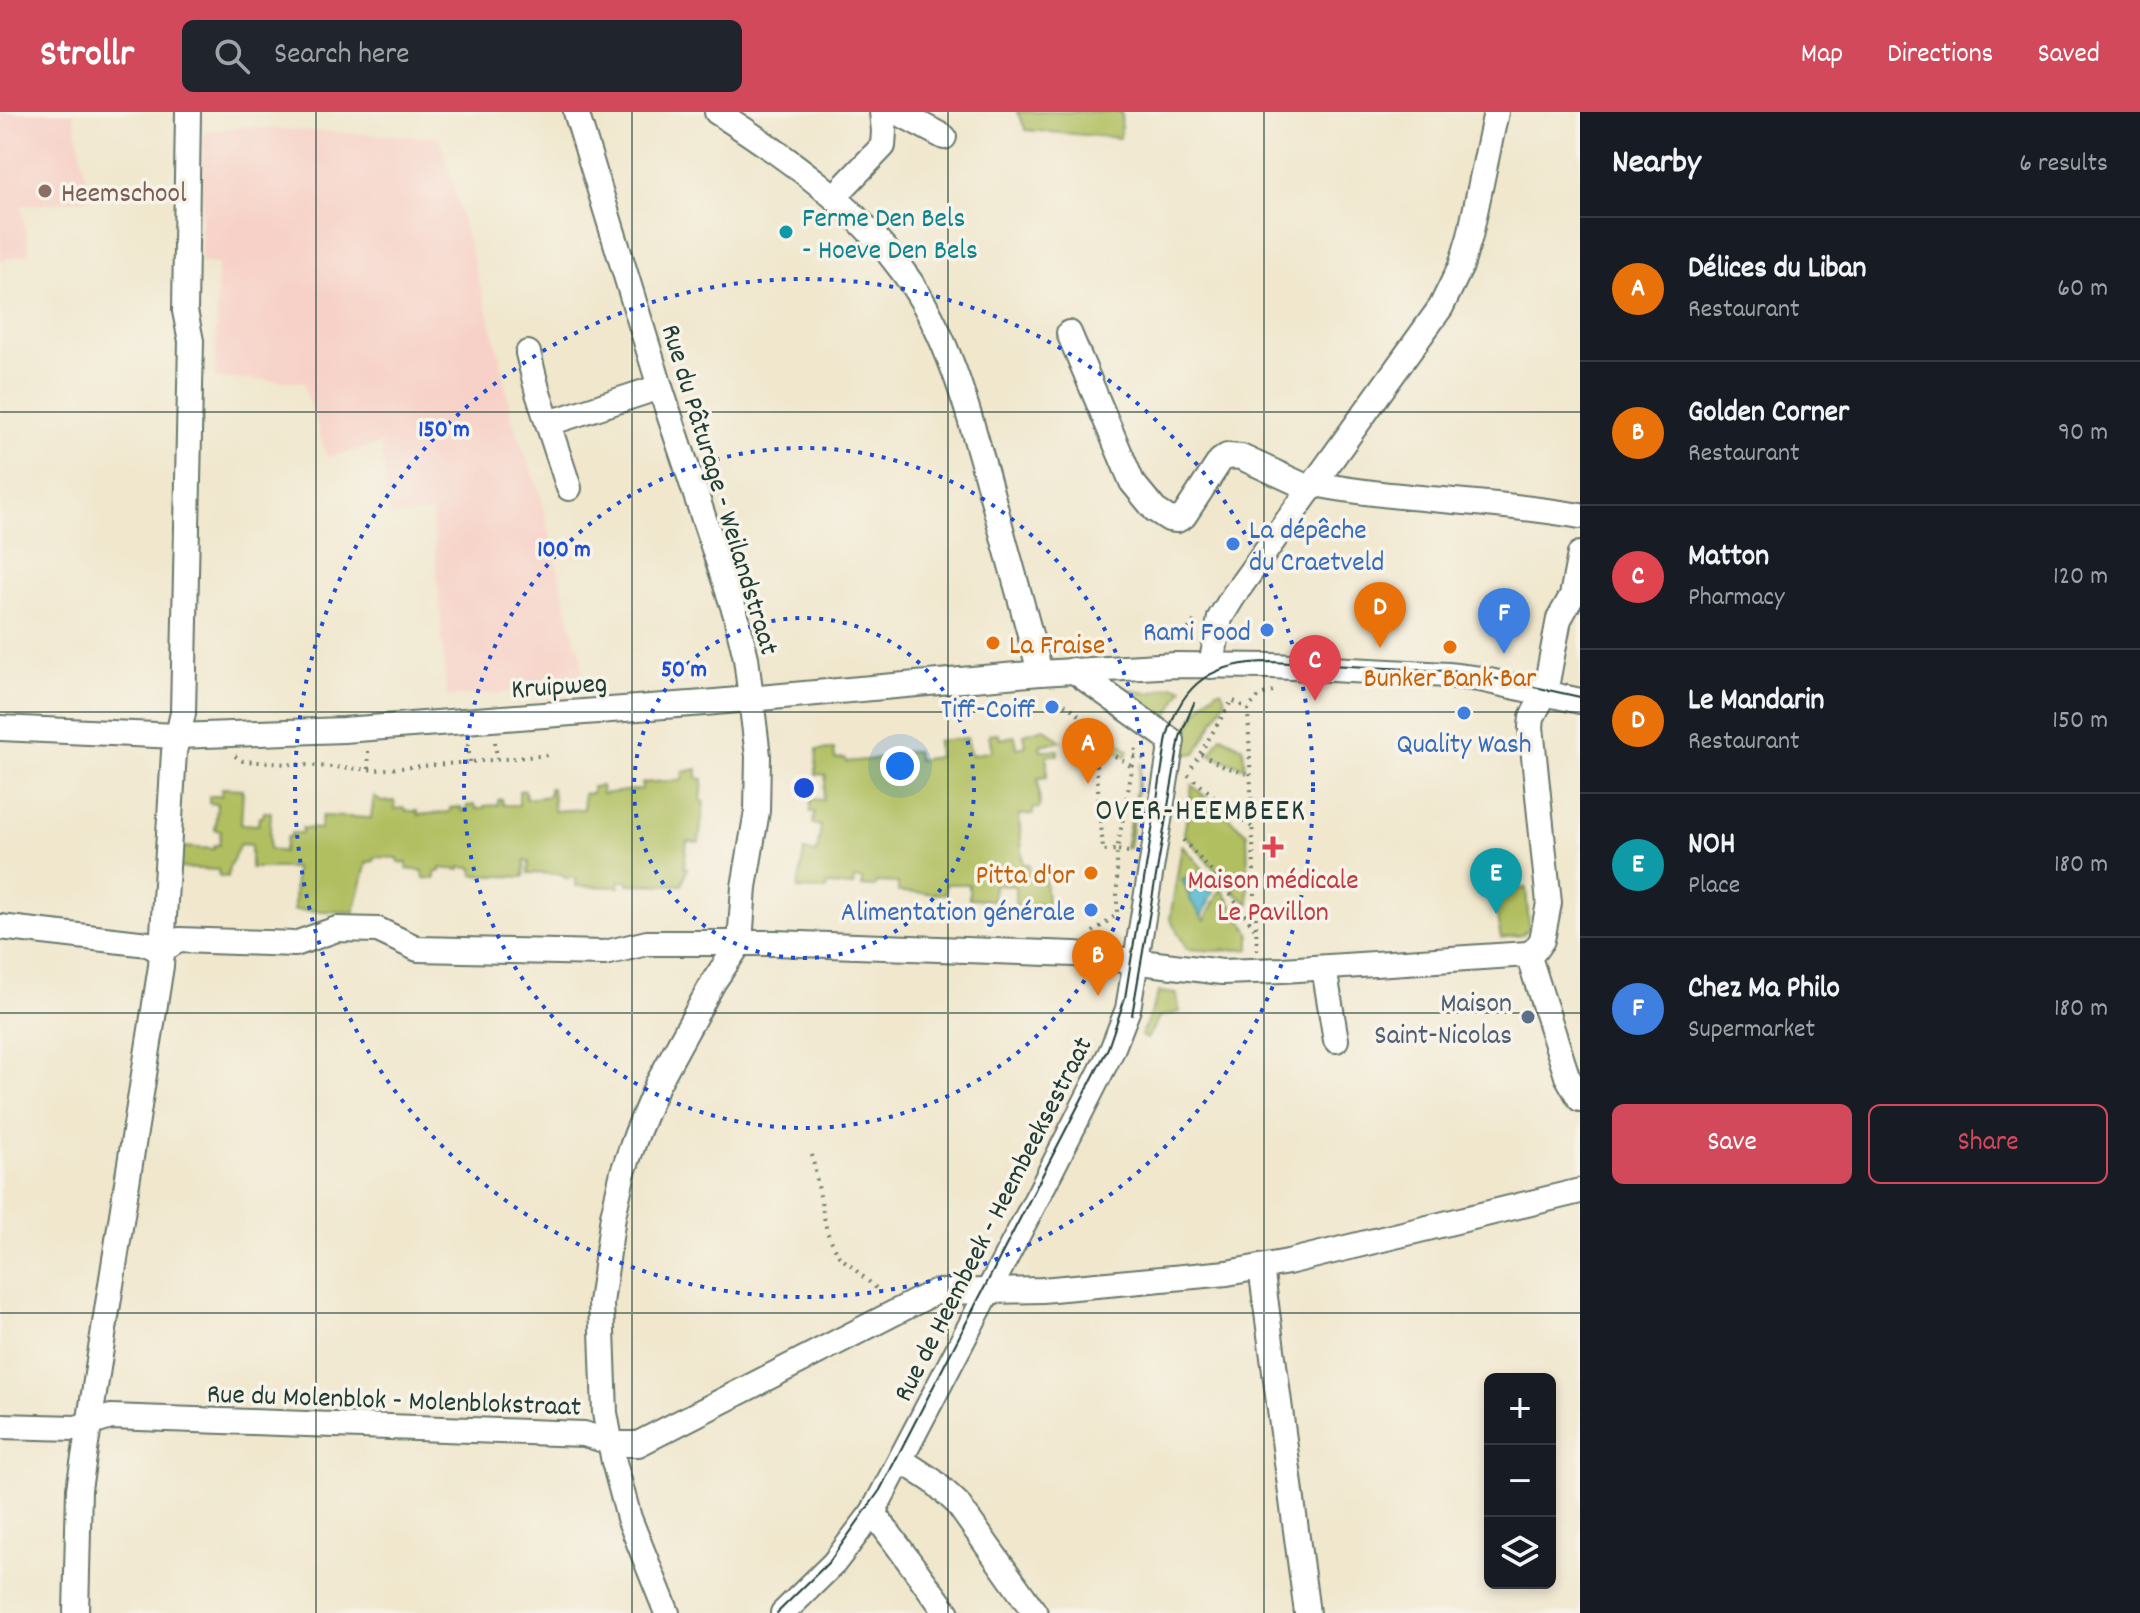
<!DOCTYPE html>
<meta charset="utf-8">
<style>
:root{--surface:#171b24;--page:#20242c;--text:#f1f3f6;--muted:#9ea1a6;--line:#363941;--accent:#d1495b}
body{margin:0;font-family:Dekko,sans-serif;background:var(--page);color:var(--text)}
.controls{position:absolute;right:24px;bottom:24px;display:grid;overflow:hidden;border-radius:12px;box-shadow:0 4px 12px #0003}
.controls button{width:72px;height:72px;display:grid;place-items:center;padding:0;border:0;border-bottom:2px solid var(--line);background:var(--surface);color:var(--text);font:40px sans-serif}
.you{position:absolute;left:900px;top:654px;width:28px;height:28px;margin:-20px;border:6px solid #fff;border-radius:50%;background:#1a73e8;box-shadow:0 0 0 12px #1a73e833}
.badge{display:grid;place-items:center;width:52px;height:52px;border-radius:50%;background:var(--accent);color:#fff;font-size:26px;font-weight:700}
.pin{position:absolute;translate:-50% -66px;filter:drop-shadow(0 2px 4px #0008)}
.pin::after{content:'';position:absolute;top:42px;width:28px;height:24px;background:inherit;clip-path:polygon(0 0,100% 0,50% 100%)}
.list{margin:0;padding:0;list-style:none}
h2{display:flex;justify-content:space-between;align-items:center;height:104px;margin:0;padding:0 32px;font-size:34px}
h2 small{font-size:26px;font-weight:400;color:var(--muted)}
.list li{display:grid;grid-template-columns:52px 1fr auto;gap:24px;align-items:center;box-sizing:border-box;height:144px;padding:0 32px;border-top:2px solid var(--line)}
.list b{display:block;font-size:30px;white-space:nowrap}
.list p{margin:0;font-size:26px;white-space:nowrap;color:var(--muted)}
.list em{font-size:26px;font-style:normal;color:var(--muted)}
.actions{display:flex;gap:16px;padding:24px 32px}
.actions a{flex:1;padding:18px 0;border:2px solid var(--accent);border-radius:12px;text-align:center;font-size:28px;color:var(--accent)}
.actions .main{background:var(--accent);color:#fff}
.icon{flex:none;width:44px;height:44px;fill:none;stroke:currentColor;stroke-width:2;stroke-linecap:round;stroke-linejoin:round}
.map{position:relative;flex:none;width:1580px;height:1501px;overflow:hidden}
header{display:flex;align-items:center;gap:48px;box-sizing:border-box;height:112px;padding:0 40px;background:var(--accent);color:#fff}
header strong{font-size:38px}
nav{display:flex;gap:44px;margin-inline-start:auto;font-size:28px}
.search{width:560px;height:72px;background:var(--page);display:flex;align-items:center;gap:20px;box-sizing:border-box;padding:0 28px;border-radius:12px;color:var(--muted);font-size:30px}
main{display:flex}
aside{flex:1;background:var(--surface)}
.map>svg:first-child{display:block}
.built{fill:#f7d1c7}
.green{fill:#b1bf61;stroke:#687e4a;stroke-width:2}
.water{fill:#4fb6cd;stroke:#377a80;stroke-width:2}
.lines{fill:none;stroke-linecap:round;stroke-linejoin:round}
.minor-casing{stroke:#68786a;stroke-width:28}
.path{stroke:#68786a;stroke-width:4;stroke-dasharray:2 6;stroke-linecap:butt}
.minor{stroke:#fff;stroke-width:24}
.tram{stroke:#1f3d34;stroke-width:2}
.grid{fill:none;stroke:#1f3d34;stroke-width:2;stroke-opacity:0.55}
.ring{fill:none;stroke:#1d4ed8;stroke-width:4;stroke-dasharray:4 8}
.education-dot{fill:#8d6e63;stroke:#f7f3e8;stroke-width:3}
.culture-dot{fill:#0f9aa8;stroke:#f7f3e8;stroke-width:3}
.shop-dot{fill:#3f7fe0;stroke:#f7f3e8;stroke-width:3}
.food-dot{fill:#e8710a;stroke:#f7f3e8;stroke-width:3}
.health-dot{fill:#e0444e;stroke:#f7f3e8;stroke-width:3}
.service-dot{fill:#5c6f8a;stroke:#f7f3e8;stroke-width:3}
.labels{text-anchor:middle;stroke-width:7;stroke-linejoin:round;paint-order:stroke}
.education-label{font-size:28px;fill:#785e54;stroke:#f7f3e8;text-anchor:start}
.culture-label{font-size:28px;fill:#0d838f;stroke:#f7f3e8;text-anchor:start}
.street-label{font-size:28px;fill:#1f3d34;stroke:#f7f3e8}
.shop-label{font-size:28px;fill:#366cbe;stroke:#f7f3e8;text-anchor:end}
.food-label{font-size:28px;fill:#c56008;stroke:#f7f3e8;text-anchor:start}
.health-label{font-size:28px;fill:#be3a42;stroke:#f7f3e8}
.service-label{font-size:28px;fill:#4e5e75;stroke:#f7f3e8;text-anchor:end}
.neighbourhood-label{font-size:30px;letter-spacing:2px;fill:#1f3d34;stroke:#f7f3e8}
.centre{fill:#1d4ed8;stroke:#f7f3e8;stroke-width:4}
.ring-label{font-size:24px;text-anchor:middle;font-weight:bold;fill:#1d4ed8;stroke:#f7f3e8;stroke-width:7;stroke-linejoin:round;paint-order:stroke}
</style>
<header>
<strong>Strollr</strong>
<div class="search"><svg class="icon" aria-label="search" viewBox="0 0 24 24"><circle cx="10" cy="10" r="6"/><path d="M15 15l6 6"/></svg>Search here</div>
<nav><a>Map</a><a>Directions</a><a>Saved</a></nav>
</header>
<main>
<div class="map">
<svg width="1580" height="1501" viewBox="0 0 1580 1501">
<rect width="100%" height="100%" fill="#f7f3e8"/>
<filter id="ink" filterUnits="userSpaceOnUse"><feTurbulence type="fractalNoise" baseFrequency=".0125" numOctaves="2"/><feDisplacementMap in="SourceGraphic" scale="16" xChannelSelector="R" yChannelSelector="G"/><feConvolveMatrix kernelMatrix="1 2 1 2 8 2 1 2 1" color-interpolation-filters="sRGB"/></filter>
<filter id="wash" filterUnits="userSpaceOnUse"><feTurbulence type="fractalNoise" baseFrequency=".006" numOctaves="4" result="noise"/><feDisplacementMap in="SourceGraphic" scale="32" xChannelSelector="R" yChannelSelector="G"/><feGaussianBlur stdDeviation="1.8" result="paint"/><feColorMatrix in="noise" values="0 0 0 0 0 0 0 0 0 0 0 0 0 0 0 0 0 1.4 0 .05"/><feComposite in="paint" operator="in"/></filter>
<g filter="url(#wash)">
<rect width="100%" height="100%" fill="#f0e7cd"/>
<!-- built -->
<g class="built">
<polygon points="0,0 73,0 90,87 21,94 30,141 0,149"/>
<polygon points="241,15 440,26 500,245 511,304 540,381 576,534 580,534 584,574 447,585 432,401 389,404 381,332 327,345 303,270 215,266 218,152 201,150 204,20"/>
</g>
<!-- green -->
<g class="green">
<polygon points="1017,0 1122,0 1120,26 1026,18"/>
<polygon points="1173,574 1183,576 1163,613 1118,577 1150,581"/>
<path d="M 1217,578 L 1221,578 L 1226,587 L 1196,641 L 1182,643 C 1187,616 1195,596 1217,578 Z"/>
<polygon points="1101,615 1128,638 1126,645 1097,626 1094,618"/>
<polygon points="1044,616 1061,629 1040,633 1041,638 1058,638 1058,643 1047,643 1047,665 1038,666 1040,696 1033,697 1033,702 1019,703 1023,752 1029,752 1030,767 1045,765 1047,792 1015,793 1015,774 994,773 993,788 969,787 969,772 946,772 945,782 898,780 898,771 876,770 875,775 862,774 862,767 854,767 853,774 827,773 826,778 798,777 804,739 817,741 821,714 813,712 815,700 810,700 811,687 823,688 826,663 816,662 817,638 834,637 835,647 845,646 846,650 886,646 886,642 916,639 918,648 938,645 937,629 967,626 971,643 992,639 989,622 998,621 1000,627 1015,624 1017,636 1026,634 1024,622"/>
<polygon points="1221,624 1243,635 1245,656 1210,643"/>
<polygon points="1141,651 1129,736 1125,736"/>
<polygon points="697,657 697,666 703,667 701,689 704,690 699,730 687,729 684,755 687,756 682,773 628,772 628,769 619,769 619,775 576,774 576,766 565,766 562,762 528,761 529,750 525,749 524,765 473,763 473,756 460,755 460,758 440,756 440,760 435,760 435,767 424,766 423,759 407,757 407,751 398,750 398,746 375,745 374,749 367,750 354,800 294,798 295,756 251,756 251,733 240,732 229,756 228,765 219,764 218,758 179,756 180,735 214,737 215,733 219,733 221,719 215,718 217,692 209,691 209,684 221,684 222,676 243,677 241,712 258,713 259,705 263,705 264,700 271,700 269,737 283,740 287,725 291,725 291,721 302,721 302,716 320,717 322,704 371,706 374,684 381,690 394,689 395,697 405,696 406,699 417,699 418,703 450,700 450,696 461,695 461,699 466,698 467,694 475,693 476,697 484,696 484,694 498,693 498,688 502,687 503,693 519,693 519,679 525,678 526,687 549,684 549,676 552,676 554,699 584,697 583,682 592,681 592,675 601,674 602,682 642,677 642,671 682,668 683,660"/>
<polygon points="1192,673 1247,722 1249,792 1236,782 1184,722"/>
<polygon points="1182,733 1205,759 1183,767 1191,789 1205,808 1221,776 1250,821 1250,837 1215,839 1187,837 1170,807"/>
<polygon points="1526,776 1529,816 1522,823 1501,826 1492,780"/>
<polygon points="1159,880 1176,882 1180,900 1159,905 1147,927 1141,924"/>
</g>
<!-- water -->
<polygon class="water" points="1196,762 1213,780 1202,805 1191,789 1182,767"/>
</g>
<g filter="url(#ink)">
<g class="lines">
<!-- minor casing -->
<g class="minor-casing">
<g id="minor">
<polyline points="576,0 660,275 735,500 746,546 758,644 757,699 744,775 740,831 714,869 682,927 657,973 637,1021 623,1060 613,1104 601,1191 605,1301 614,1350 629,1406 667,1501"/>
<path d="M 717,0 C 788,46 854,92 904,161 C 951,224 973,316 994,391 C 1009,448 1026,504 1040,561"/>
<polyline points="897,0 944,25"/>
<polyline points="835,84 883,34 884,19 882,0"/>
<polyline points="1069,221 1132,370 1155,398 1169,407 1177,408 1184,404 1220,349 1227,344 1241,345 1311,377"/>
<polyline points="528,241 538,281 569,376"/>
<polyline points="549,311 660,275"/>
<path d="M 1315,372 C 1402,389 1492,388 1580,404"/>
<polyline points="1211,554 1220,506 1234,483 1441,195 1461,154 1470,124 1496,0"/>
<polyline points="0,616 177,624 344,618 704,591 1040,561 1175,553 1272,554 1448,563 1480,567 1580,589"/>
<polyline points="0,815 148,832 160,839"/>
<polyline points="160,839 179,828 295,832 337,817 378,818 418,837 605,841 647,831 774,831 1075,842 1222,860 1283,858 1528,842 1535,838 1542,828 1549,791 1531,615 1532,605 1545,581 1559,507 1572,484 1580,442"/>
<polyline points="1528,842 1567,964 1580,987"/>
<polyline points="1324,856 1336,928"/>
<polyline points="1261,1155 1307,1501"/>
<polyline points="0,1314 76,1316 111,1305 584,1322 616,1332 638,1332 935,1180 1042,1178 1227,1161 1288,1150 1580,1079"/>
<polyline points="901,1348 933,1369 957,1391 1035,1501"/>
<polyline points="873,1400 947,1501"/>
<polyline points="76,1501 79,1377 161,854 174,640 183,601 191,229 185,199 188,0"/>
<polyline points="783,1501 834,1451 873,1400 1039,1082 1112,938 1128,897 1172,629 1073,558"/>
</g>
</g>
<!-- path -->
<g class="path">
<polyline points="1178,528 1181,528 1195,508"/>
<path d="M 1050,585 C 1096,604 1095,633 1098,676 C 1099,697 1102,718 1103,739 L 1117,738 L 1117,804"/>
<polyline points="495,630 497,647"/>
<polyline points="1095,631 1132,655"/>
<polyline points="468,632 470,650"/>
<polyline points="368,639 369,657"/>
<polyline points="1201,642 1223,654 1250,663"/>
<polyline points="235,644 243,649 377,658 550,643"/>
<polyline points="1134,644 1147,647"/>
<polyline points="1192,655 1232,588 1248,597"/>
<polyline points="1188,663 1252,715"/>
<polyline points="1183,728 1223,772 1254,816"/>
<polyline points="1128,740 1117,738 1137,631"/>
<polyline points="1093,820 1115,804"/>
<polyline points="1257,839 1248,597 1260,583 1273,579"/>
<polyline points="812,1043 827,1120 839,1144 881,1180"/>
</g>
<!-- minor -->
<use href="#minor" class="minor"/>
<!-- tram -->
<g class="tram">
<polyline points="1132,903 1180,625 1194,591"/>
<path d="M 777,1501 L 830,1449 L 880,1378 L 1108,936 L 1125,886 L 1167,625 C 1182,569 1215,550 1271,550 L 1466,560 L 1580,585"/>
</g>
</g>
</g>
<!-- grid -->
<path class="grid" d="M 316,0 L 316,1501M 632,0 L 632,1501M 948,0 L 948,1501M 1264,0 L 1264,1501M 0,300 L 1580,300M 0,600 L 1580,600M 0,901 L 1580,901M 0,1201 L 1580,1201"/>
<!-- distance rings -->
<g class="ring">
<circle cx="804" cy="676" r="170"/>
<circle cx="804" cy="676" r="340"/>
<circle cx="804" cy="676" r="509"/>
</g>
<!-- markers -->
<circle class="education-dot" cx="45" cy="79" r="8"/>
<circle class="culture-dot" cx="786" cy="120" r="8"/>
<g class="shop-dot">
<circle cx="1233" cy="432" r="8"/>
<circle cx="1267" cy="518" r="8"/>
<circle cx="1052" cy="595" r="8"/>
<circle cx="1464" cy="601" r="8"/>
<circle cx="1091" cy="798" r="8"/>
</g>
<g class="food-dot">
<circle cx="993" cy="531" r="8"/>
<circle cx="1450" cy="535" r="8"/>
<circle cx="1091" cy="761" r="8"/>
</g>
<path class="health-dot" d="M1269 723h8v8h8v8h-8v8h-8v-8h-8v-8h8z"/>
<circle class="service-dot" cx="1528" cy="905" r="8"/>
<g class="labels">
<!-- education labels -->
<g class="education-label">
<text x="61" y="89">Heemschool</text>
</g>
<!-- culture labels -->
<g class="culture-label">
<text x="802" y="114">Ferme Den Bels<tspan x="802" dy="32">- Hoeve Den Bels</tspan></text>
</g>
<!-- street labels -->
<g class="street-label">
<text transform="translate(722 377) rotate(73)" y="10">Rue du Pâturage - Weilandstraat</text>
<text transform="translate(559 572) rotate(-4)" y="10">Kruipweg</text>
<text transform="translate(991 1106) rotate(-63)" y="10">Rue de Heembeek - Heembeeksestraat</text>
<text transform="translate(394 1286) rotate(2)" y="10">Rue du Molenblok - Molenblokstraat</text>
</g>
<!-- shop labels -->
<g class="shop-label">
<text x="1249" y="426" text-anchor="start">La dépêche<tspan x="1249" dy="32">du Craetveld</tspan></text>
<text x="1251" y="528">Rami Food</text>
<text x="1036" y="605">Tiff-Coiff</text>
<text x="1464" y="640" text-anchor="middle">Quality Wash</text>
<text x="1075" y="808">Alimentation générale</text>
</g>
<!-- food labels -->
<g class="food-label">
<text x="1009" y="541">La Fraise</text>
<text x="1450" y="574" text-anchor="middle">Bunker Bank Bar</text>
<text x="1075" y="771" text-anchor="end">Pitta d'or</text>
</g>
<!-- health labels -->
<g class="health-label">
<text x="1273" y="776">Maison médicale<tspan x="1273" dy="32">Le Pavillon</tspan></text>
</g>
<!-- service labels -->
<g class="service-label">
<text x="1512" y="899">Maison<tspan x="1512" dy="32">Saint-Nicolas</tspan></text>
</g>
<!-- neighbourhood labels -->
<g class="neighbourhood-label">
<text x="1201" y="707">OVER-HEEMBEEK</text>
</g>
</g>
<circle cx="804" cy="676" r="12" class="centre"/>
<g class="ring-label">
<text x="444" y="324">150 m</text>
<text x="564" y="444">100 m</text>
<text x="684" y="564">50 m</text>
</g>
</svg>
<div class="controls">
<button>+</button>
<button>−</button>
<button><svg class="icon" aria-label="layers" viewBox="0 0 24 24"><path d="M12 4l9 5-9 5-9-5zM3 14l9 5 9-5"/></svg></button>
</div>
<div class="you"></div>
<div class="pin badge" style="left:1088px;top:672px;background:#e8710a">A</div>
<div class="pin badge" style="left:1098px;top:884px;background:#e8710a">B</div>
<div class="pin badge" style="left:1315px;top:589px;background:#e0444e">C</div>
<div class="pin badge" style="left:1380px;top:536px;background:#e8710a">D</div>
<div class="pin badge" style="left:1496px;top:802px;background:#0f9aa8">E</div>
<div class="pin badge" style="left:1504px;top:542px;background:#3f7fe0">F</div>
</div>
<aside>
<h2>Nearby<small>6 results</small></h2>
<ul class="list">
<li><span class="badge" style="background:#e8710a">A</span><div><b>Délices du Liban</b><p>Restaurant</p></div><em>60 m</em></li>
<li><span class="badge" style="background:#e8710a">B</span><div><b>Golden Corner</b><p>Restaurant</p></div><em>90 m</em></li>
<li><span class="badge" style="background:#e0444e">C</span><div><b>Matton</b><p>Pharmacy</p></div><em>120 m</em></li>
<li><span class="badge" style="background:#e8710a">D</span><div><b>Le Mandarin</b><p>Restaurant</p></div><em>150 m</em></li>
<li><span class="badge" style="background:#0f9aa8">E</span><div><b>NOH</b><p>Place</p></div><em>180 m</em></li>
<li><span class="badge" style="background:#3f7fe0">F</span><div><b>Chez Ma Philo</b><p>Supermarket</p></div><em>180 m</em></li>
</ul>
<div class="actions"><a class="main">Save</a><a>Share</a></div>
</aside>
</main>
